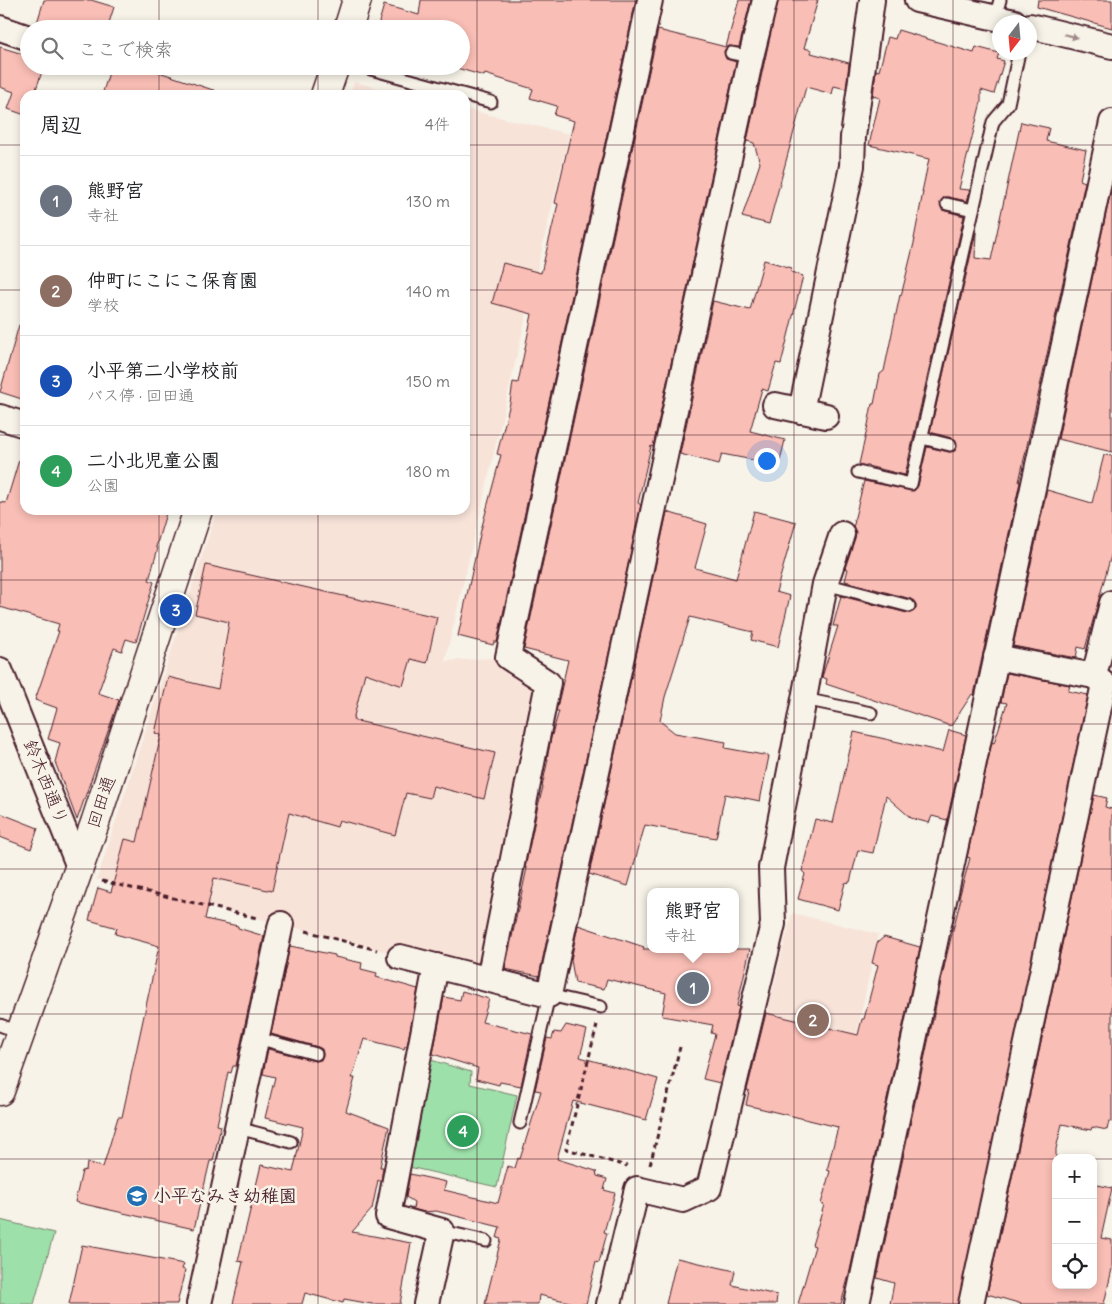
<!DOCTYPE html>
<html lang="ja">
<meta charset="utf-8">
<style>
:root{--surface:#fff;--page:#f2f2f2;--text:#202124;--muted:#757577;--line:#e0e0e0;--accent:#2563eb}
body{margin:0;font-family:Delius,"Klee One",sans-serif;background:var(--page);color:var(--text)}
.controls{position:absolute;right:15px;bottom:15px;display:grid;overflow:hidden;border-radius:10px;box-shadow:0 2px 8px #0003}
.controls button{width:45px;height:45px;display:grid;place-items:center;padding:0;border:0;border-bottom:1px solid var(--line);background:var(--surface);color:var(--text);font:25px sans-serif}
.compass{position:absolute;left:992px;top:15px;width:45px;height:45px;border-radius:50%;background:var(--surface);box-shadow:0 2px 8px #0003;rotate:196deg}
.you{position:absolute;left:766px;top:460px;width:18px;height:18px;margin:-12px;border:4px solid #fff;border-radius:50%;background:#1a73e8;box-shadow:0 0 0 8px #1a73e833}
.badge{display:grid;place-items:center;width:32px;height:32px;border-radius:50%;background:var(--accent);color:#fff;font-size:16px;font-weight:700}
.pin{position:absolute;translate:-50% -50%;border:2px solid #fff;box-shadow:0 1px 5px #0006}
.popup{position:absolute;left:647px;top:888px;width:92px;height:65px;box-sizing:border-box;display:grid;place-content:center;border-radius:10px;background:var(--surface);filter:drop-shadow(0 1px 4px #0005);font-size:16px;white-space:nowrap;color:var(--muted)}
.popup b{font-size:19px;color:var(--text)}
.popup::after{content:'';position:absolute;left:50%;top:100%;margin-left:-10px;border:10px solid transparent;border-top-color:var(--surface)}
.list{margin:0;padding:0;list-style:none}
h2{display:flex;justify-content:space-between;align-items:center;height:65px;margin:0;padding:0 20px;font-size:21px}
h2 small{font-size:16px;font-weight:400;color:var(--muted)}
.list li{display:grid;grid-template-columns:32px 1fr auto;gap:15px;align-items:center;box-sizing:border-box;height:90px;padding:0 20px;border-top:1px solid var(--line)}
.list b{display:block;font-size:19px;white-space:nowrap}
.list p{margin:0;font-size:16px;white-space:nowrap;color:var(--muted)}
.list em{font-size:16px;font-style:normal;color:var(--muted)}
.icon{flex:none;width:28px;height:28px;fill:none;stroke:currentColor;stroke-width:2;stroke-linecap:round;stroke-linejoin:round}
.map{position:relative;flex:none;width:1112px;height:1304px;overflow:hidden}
.search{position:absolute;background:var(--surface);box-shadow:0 2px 8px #0003;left:20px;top:20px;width:450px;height:55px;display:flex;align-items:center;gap:12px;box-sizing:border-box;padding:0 18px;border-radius:28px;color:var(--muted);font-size:19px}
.panel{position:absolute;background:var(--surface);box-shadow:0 2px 8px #0003;left:20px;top:90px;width:450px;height:425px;border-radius:15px}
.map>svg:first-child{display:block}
.built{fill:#f8e3d9}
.green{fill:#9ee0aa;stroke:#74806a}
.building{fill:#f9beb5;stroke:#4a1f2b}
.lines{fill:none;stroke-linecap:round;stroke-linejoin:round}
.lane-casing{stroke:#4a1f2b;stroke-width:15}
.street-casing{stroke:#4a1f2b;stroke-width:28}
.secondary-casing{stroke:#4a1f2b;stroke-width:31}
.path{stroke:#4a1f2b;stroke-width:3;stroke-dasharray:5 4;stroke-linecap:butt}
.lane{stroke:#f7f3e8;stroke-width:11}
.street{stroke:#f7f3e8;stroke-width:24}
.secondary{stroke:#f7f3e8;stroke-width:28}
.oneway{fill:#a0898a}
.grid{fill:none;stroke:#4a1f2b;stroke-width:1;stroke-opacity:0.55}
.labels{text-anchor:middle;stroke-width:5;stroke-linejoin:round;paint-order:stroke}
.street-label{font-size:18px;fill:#4a1f2b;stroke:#f7f3e8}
.poi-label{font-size:18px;font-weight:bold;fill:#4a1f2b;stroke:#f7f3e8;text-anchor:start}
</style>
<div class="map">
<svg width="1112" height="1304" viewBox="0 0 1112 1304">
<rect width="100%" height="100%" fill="#f7f3e8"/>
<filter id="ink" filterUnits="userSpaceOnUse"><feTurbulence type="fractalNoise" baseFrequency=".02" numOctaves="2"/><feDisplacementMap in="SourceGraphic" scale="10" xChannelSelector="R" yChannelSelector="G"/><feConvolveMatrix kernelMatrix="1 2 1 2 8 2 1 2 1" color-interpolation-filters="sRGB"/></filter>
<g filter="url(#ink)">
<!-- built -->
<g class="built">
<polygon points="354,82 408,95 350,95"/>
<polygon points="465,109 569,134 445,661 508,657 548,683 489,979 281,924 97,879 217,510 465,510"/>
<polygon points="792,913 878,934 837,1127 744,1105"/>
</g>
<!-- green -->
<g class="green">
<polygon points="431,1060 471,1072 470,1084 517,1095 497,1187 409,1167"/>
<polygon points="0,1220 54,1233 34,1304 0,1304"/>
</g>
<!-- building -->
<g class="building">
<polygon points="44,0 91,0 114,7 107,29 39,29 36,26"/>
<polygon points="421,0 636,0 497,642 494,642 493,645 458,636 481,530 501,455 497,454 510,403 513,382 518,383 532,314 492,303 503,263 541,273 558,204 555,203 567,150 574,121 554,115 557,106 530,98 533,89 485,74 484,76 450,66 461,66 461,29 377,29 384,5 419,15"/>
<polygon points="739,0 751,0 739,47 729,46 724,51 726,59 736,62 653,447 651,446 638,503 641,505 539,976 505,969 527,868 525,868 537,810 543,787 542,787 548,759 547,759 551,738 559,711 556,711 560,695 568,660 524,649 658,30 726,47"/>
<polygon points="778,0 818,0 804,48 812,50 811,53 849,63 846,89 834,86 832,94 806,87 769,224 742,217 760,163 754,143 747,141"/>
<polygon points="1038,0 1112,0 1112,28 1037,7"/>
<polygon points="898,30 974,53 976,47 999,53 997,59 1004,61 994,94 981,90 981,102 959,189 970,190 967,201 948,197 944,197 940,202 942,210 964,216 905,475 859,464 868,425 872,404 874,404 880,374 884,371 900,295 901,296 915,239 914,239 923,192 922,192 929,159 869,145 880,98 873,96 876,70 879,71 888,37 895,39"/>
<polygon points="0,47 26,55 29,51 29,66 44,66 34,95 25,95 25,115 8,109 14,92 0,87"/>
<polygon points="111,66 141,66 216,91 215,95 102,95"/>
<polygon points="1021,122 1049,128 1046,141 1086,150 1080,180 1085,182 1019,482 1020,482 974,695 972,694 951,726 826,684 827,679 822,677 838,626 833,626 841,596 907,613 911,613 916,608 916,604 911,599 845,581 848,569 845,568 855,538 856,532 853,527 855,521 854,521 864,481 914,491 918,486 927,447 949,452 955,451 957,447 955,439 930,432 976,232 975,258 991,260"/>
<polygon points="1111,190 1112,190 1112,452 1058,439"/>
<polygon points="764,260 792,268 791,272 803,276 781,364 776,363 768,391 762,389 750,431 785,440 779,465 722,454 719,464 680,454 713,301 750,310"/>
<polygon points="19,325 25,326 25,400 0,392"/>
<polygon points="1104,455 1112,456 1112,552 1085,649 1078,647 1076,658 1013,646 1047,490 1092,503"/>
<polygon points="19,460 25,461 25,510 167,510 156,547 158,548 149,580 154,582 136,642 126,639 122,651 114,648 98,693 119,700 77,820 55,762 60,743 48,739 57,708 35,700 59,631 57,631 59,624 0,607 0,502 6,503"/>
<polygon points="754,511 796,522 776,592 790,596 778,647 751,640 753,632 690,617 665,697 660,721 675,733 726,742 725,748 769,756 760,801 725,794 716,838 645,825 628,886 589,874 667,512 707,524 695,568 736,579"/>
<polygon points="206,565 437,617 427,663 411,659 403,686 365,673 353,720 495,753 484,799 433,786 430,798 406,793 395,835 339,820 337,827 289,813 272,891 214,878 205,919 238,926 238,928 264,936 236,1066 233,1066 231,1073 228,1072 217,1125 221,1126 213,1161 210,1161 194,1229 75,1202 82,1171 86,1170 87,1163 103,1167 118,1117 122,1117 159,946 115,934 117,928 89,920 98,888 111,892 125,839 137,842 161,735 155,733 168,677 218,689 229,622 195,614"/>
<polygon points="1007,673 1070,685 1068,691 1088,695 958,1304 890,1304 894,1283 877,1278 947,954 961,898 959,898 970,858 967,857 992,742 994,743 1007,703 1001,702"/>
<polygon points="949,730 966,735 947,820 932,816 929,823 911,818 886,796 873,853 858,850 850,882 845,883 838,910 798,899 805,874 802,871 815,819 833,823 854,732 943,752"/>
<polygon points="1094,795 1107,798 1105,807 1112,809 1112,1122 1109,1121 1107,1130 1092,1127 1091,1130 1062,1124 1056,1149 1056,1285 1093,1285 1093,1184 1112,1188 1101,1238 1112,1240 1112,1269 1104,1304 1022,1304 987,1294"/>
<polygon points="0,813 38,828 31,849 0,837"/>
<polygon points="578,925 644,947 643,949 750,949 737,1006 739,1007 720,1083 703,1079 715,1034 711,1033 713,1025 662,1016 666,993 607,979 604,989 575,983 571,960"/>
<polygon points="884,937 920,947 849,1275 841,1304 798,1304 815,1246 812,1245 824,1205 821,1204 830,1171 827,1170 838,1127 746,1105 749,1091 747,1090 766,1013 858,1035 862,1019 864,1019 878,965 872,963 877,943"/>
<polygon points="290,946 335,955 335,957 362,963 361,969 377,973 376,977 418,989 407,1046 405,1046 404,1049 364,1039 352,1078 355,1078 346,1111 389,1127 380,1167 383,1167 381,1182 378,1180 372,1209 352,1232 411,1243 400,1304 372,1304 344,1299 343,1303 305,1293 302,1304 233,1304 243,1262 238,1261 261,1165 293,1172 303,1127 265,1118 275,1077 263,1074 268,1049 315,1061 321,1060 323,1055 322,1049 318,1047 271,1034"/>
<polygon points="462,991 489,999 482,1022 532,1034 521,1086 500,1082 499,1085 476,1079 478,1068 433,1054 444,997 460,1000"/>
<polygon points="566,1025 587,1030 580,1057 658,1079 646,1120 573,1101 557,1159 596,1171 597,1176 607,1179 604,1190 615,1193 604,1232 607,1233 599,1263 596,1262 586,1304 578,1304 539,1295 538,1304 485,1304 501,1239 497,1238 500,1227 436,1211 424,1212 413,1209 414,1202 406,1197 410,1174 446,1182 444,1190 498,1203 508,1166 515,1168 518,1158 520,1159 541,1091 535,1090 547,1038 552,1039 554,1032 561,1033"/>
<polygon points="82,1245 184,1264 182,1269 185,1270 177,1304 69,1304"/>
<polygon points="677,1258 735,1271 732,1285 777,1295 776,1304 666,1304"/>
</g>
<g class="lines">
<!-- lane casing -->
<g class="lane-casing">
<g id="lane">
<polyline points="995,18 1000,0"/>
<polyline points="731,53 751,57"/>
<polyline points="360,66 491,102"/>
<polyline points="947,204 973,210"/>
<polyline points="922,438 950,445"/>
<polyline points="858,472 911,484 993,122 1008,104 1019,52"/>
<polyline points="825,584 909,606"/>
<polyline points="804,699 871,713"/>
<polyline points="0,1025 21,1033"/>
<polyline points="257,1038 316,1054"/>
<polyline points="520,1123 549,995 601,1007"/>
<polyline points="238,1128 291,1142"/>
<polyline points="442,1231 486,1241"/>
</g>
</g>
<!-- street casing -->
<g class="street-casing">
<g id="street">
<polyline points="917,0 1014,22"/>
<polyline points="1030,26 1112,46"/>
<polyline points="0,28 29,38"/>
<polyline points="775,405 826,416"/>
<polyline points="801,411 852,166 853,137 872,0"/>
<polyline points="0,417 25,425"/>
<polyline points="996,657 1094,676"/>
<polyline points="0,670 79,867"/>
<polyline points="400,957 549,995 751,57 765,0"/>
<polyline points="489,979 548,683 508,657 650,0"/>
<polyline points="199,1304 281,924"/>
<polyline points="426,1304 442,1231 388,1216 436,966"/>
<polyline points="609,1304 637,1189 683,1200 709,1188 773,924 771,868 804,699 825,584 842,534"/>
<polyline points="857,1304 1112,122"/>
<polyline points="971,1304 1104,684 1094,676 1112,603"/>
</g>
</g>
<!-- secondary casing -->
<g class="secondary-casing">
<g id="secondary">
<polyline points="348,29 357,0"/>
<polyline points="325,95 335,66"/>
<polyline points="0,1091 95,823 198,510"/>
</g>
</g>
<!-- path -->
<g class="path">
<polyline points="102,881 257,918"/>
<polyline points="306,931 377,950"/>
<polyline points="597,1025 566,1149 627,1166"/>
<polyline points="650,1165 680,1047"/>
</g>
<!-- lane -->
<use href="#lane" class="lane"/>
<!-- street -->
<use href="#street" class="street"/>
<!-- secondary -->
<use href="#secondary" class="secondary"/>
</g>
<!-- one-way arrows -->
<defs><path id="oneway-solid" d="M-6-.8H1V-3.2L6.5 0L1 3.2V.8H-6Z" transform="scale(1.25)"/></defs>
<use class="oneway" href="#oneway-solid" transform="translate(1071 36) rotate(14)"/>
</g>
<!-- grid -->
<path class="grid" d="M 159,0 L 159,29M 318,0 L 318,29M 477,0 L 477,1304M 635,0 L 635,1304M 794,0 L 794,1304M 953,0 L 953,1304M 159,66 L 159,95M 318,66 L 318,95M 0,145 L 25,145M 465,145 L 1112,145M 0,290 L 25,290M 465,290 L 1112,290M 0,435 L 25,435M 465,435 L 1112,435M 159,510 L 159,1304M 318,510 L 318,1304M 0,580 L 1112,580M 0,724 L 1112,724M 0,869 L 1112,869M 0,1014 L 1112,1014M 0,1159 L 1056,1159M 1093,1159 L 1112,1159"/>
<!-- icons -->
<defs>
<g id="school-disc" transform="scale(1.125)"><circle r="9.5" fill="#1f6fb2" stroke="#f7f3e8"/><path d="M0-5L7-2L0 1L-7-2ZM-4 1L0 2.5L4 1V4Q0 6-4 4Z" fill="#fff"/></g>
</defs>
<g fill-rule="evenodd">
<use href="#school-disc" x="137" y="1196"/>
</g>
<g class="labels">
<!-- street labels -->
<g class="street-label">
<text transform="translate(46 782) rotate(68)" y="6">鈴木西通り</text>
<text transform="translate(101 802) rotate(-71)" y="6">回田通</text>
</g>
<!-- poi labels -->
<g class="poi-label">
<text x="153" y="1202">小平なみき幼稚園</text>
</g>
</g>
</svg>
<div class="controls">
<button>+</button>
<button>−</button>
<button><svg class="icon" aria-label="locate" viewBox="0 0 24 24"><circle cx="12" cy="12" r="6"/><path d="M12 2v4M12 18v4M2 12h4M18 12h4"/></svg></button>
</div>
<svg class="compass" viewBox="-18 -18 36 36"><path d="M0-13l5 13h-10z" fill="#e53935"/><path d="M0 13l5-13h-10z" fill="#757577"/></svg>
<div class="you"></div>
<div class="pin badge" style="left:693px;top:988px;background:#6b7280">1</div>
<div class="popup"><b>熊野宮</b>寺社</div>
<div class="pin badge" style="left:813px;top:1020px;background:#8d6e63">2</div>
<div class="pin badge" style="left:176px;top:610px;background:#1a4fb4">3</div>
<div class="pin badge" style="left:463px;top:1131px;background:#2e9e5b">4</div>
<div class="search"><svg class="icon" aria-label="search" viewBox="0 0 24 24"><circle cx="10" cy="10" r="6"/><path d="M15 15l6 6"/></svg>ここで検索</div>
<section class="panel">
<h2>周辺<small>4件</small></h2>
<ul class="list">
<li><span class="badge" style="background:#6b7280">1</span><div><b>熊野宮</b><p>寺社</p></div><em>130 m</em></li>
<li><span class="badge" style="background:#8d6e63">2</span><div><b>仲町にこにこ保育園</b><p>学校</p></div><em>140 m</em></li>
<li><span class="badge" style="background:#1a4fb4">3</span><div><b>小平第二小学校前</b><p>バス停 · 回田通</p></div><em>150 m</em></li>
<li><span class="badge" style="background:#2e9e5b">4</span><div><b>二小北児童公園</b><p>公園</p></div><em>180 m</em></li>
</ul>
</section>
</div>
